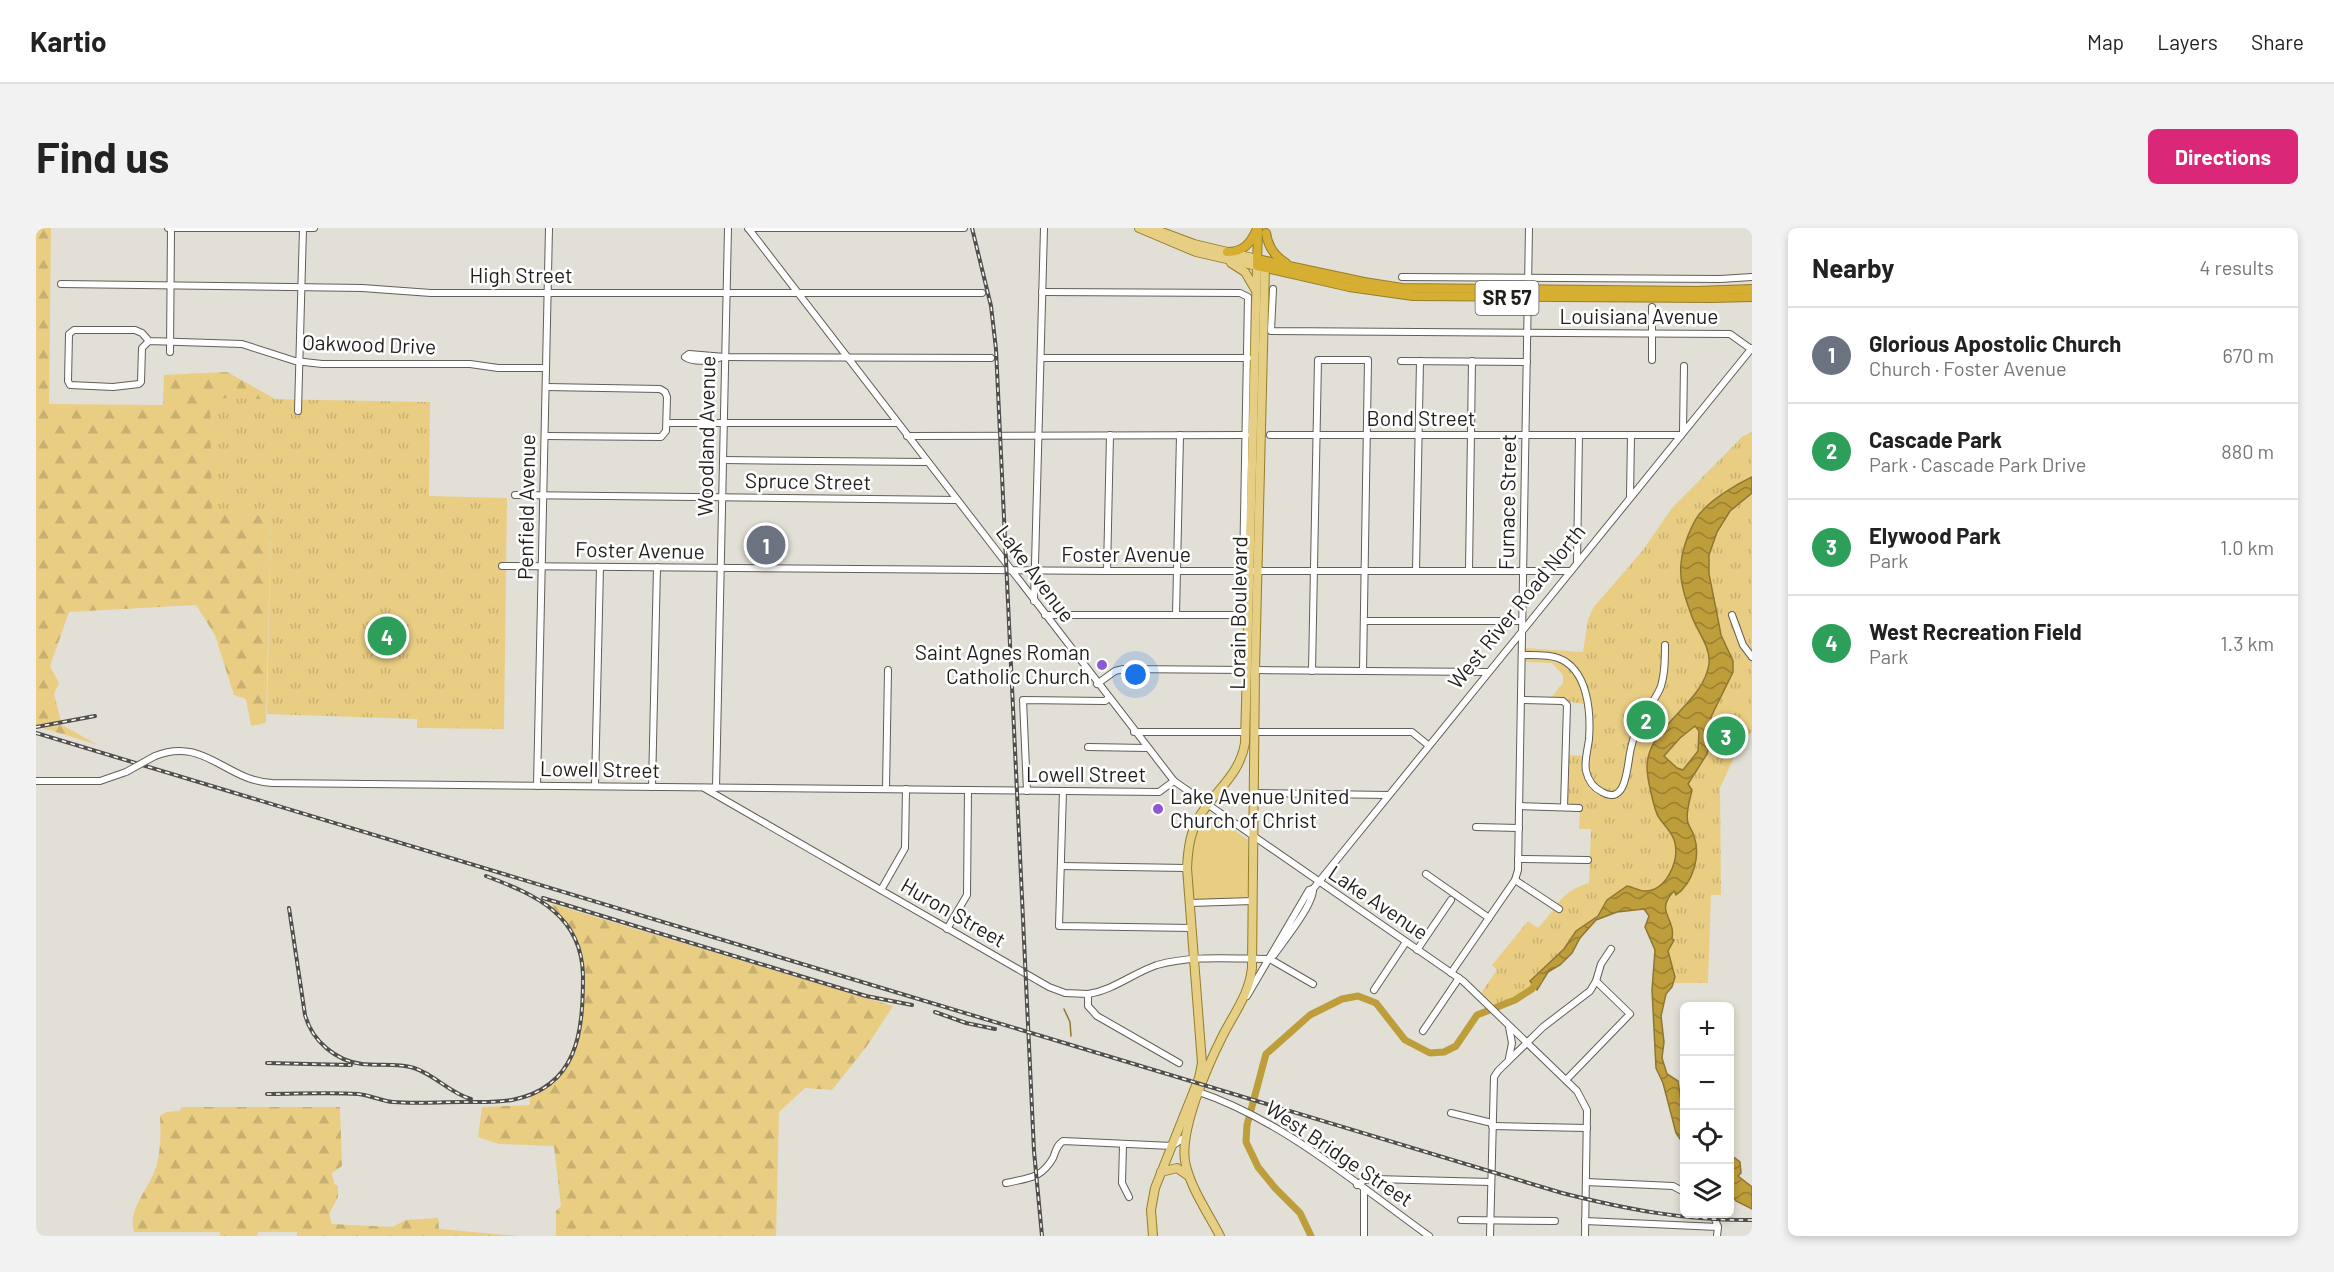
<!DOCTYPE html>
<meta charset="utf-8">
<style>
:root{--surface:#fff;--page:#f2f2f2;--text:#222;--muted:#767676;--line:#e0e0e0;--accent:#db2777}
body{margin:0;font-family:Barlow,sans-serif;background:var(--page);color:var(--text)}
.controls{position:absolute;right:18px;bottom:18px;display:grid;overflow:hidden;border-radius:9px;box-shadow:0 3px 9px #0003}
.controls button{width:54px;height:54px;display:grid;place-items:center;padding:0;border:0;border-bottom:2px solid var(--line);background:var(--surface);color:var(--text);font:30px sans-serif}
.you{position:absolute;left:1100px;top:447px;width:21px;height:21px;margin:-15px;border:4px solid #fff;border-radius:50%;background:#1a73e8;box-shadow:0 0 0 9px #1a73e833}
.badge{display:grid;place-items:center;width:39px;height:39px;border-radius:50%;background:var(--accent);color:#fff;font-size:20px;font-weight:700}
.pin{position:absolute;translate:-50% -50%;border:3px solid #fff;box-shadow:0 2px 6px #0006}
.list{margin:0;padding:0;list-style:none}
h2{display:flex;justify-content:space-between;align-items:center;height:78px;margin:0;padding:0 24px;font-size:26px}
h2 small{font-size:20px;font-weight:400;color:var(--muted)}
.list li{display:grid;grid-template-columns:39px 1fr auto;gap:18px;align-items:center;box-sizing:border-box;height:96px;padding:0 24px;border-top:2px solid var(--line)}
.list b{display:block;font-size:22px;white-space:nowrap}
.list p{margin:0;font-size:20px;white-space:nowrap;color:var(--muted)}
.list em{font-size:20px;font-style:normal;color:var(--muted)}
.icon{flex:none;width:33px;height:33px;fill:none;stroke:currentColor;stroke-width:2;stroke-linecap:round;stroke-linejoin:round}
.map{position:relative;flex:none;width:1716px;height:1008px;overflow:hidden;border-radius:9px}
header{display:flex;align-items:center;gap:36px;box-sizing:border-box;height:84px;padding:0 30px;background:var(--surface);border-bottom:2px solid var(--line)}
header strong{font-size:28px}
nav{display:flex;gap:33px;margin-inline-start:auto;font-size:21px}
.intro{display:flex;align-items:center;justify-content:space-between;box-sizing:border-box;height:144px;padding:0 36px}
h1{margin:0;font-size:42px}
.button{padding:15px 27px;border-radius:9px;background:var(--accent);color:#fff;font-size:21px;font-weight:700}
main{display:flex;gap:36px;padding:0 36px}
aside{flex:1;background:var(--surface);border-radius:9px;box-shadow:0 3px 9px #0003}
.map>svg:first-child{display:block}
.green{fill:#e8cd83}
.forest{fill:url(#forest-firs)}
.park{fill:url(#park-tufts)}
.water{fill:url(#water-waves);stroke:#8f7732;stroke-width:1.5;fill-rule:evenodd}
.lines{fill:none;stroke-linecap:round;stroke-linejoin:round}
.stream{stroke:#8f7732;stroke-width:1.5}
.river{stroke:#be9d3b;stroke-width:7}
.minor-casing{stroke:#625f58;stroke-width:8}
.major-casing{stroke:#967d2a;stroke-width:10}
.highway-casing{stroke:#967d2a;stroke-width:10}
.minor{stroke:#fff;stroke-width:6}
.major{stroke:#e6cf84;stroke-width:8}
.highway{stroke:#d6af32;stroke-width:8}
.rail-casing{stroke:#514f4b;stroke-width:4}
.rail{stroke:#fff;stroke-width:1.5;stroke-dasharray:4.5;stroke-linecap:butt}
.minor-bridge-casing{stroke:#625f58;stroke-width:8;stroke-linecap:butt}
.minor-bridge{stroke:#fff;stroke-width:6}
.poi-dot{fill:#8c59d2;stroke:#fff;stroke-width:2}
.labels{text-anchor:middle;stroke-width:5;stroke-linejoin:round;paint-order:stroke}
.shield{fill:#fff;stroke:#636260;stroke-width:1.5}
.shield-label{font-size:20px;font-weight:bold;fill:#201f1c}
.street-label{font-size:21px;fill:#201f1c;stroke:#fff}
.poi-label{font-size:21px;fill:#201f1c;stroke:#fff;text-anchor:end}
</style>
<header>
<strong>Kartio</strong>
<nav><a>Map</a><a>Layers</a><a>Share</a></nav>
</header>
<div class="intro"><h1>Find us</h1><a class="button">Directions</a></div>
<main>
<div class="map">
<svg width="1716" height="1008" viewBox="0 0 1716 1008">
<defs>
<pattern id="forest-firs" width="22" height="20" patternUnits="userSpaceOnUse" patternTransform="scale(1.5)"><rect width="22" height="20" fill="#e8cd83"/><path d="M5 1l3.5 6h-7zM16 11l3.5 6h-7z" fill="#c7b071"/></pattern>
<pattern id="park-tufts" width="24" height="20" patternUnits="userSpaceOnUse" patternTransform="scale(1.5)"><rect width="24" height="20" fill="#e8cd83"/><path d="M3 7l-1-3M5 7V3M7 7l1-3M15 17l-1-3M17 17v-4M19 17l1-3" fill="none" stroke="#c7b071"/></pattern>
<pattern id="water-waves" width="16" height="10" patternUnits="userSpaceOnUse" patternTransform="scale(1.5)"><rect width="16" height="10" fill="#be9d3b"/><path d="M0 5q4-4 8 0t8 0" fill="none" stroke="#9a7f31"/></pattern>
</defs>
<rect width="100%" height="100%" fill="#e2dfd6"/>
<!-- green -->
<path class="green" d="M 1174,585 L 1212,612 L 1212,665 L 1210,669 L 1162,672 L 1158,671 C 1151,642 1154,612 1169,586 Z"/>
<!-- forest -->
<g class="forest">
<polygon points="0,0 15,0 13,176 127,177 128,147 191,144 239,171 174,171 235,289 230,495 215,498 210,471 198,467 179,407 160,377 33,384 14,438 23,455 18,466 26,497 62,517 0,498"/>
<path d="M 516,676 L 857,778 L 831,818 L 796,862 L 769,860 L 743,884 L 740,1008 L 520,1008 L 520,983 L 525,978 L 518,918 L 463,916 L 442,909 L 446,879 L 494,877 L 494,867 C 537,845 546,813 546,768 C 547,733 543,704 516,680 Z"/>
<path d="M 146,879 L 304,879 L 306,938 L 296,945 L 298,956 L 302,958 L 302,969 L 293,986 L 296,996 L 356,999 L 370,992 L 402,990 L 403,1001 L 482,1008 L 261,1008 L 261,1004 L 222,1004 L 221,1008 L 184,1008 L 184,1004 L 98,1004 C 91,981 114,960 120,939 C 125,921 125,906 124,888 L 130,884 L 143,883 Z"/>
</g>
<!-- park -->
<g class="park">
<polygon points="174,170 394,174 393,268 471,270 468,501 381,500 381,491 231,486 235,289 176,282"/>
<path d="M 1716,204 L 1716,503 L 1699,527 L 1684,560 L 1685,667 L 1675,667 L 1672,755 L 1625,755 L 1619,673 L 1577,677 L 1542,706 L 1496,761 L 1479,772 L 1461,779 L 1445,765 L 1461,742 L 1456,737 L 1492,693 L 1502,700 C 1522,680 1522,664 1553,655 L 1555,601 L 1543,601 L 1544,578 L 1531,575 L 1531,527 L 1548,528 L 1550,496 L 1548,476 L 1514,471 L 1527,455 L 1527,447 L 1516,435 L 1488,434 L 1488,420 L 1547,424 L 1552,392 L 1557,380 L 1607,322 L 1636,280 L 1707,208 Z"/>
</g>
<!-- water -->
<g class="water">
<path d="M 1716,249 L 1716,265 L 1694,283 L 1681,304 L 1673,327 L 1673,346 L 1680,381 L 1685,407 L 1697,433 L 1697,444 L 1675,489 L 1676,506 L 1671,526 L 1652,556 L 1656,562 C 1654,572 1649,585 1652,595 C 1653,599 1657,603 1658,608 C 1665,628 1657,655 1640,667 L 1638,663 C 1618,684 1640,689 1636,711 L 1638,712 L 1632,723 L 1639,749 L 1636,759 L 1630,766 L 1625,788 L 1628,814 L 1626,830 L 1631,846 L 1642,853 L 1645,874 L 1648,879 L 1648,917 L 1640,905 L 1627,855 L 1620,840 L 1616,762 L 1619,722 L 1609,699 L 1613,688 L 1608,681 L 1581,684 L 1560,692 L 1544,710 L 1536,725 L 1524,737 L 1512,744 L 1501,762 L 1494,753 L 1528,721 L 1540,703 L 1562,688 L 1571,672 L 1591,658 C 1597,659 1603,663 1609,663 C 1630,663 1643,634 1639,615 C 1637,604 1628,598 1622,588 C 1618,581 1611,549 1611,540 C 1610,499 1667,477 1673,436 C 1675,420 1662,404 1656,389 C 1650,372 1643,354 1645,336 C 1646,321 1656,292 1667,282 C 1678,270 1701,256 1716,249 ZM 1659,498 L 1663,503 L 1662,523 L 1647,542 L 1641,540 L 1628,528 L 1644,510 Z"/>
<polygon points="1694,910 1697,913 1695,927 1704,934 1705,945 1702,948 1716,959 1716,981 1700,973 1694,965"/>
</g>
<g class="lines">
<!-- stream -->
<polyline class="stream" points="1028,781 1034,794 1035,808"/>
<!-- river -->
<polyline class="river" points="1275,1008 1264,985 1239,960 1222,939 1210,914 1211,897 1230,826 1274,787 1306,771 1322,768 1340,775 1369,812 1394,825 1408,824 1420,818 1441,787 1479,772 1496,761 1503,751"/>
<!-- minor casing -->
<g class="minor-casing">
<g id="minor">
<polyline points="132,0 278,0"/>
<polyline points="712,0 1138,553 1427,753 1541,863 1551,882 1549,1008"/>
<polyline points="712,0 928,0"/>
<polyline points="1366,49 1684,51 1716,49"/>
<polyline points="25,56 326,60 395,65 946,65"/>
<polyline points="1237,61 1235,103 1694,106 1715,121"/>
<polyline points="1006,64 1204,65 1212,69 1207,343"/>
<polyline points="113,113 106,120 105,154 103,156 77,159 34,157 32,153 33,106 38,102 99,102 106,105 113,113 206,116 259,133 286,136 434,136 462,140 510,140"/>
<polyline points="134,124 135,0"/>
<path d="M 686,129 C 676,133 658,135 649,129 L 653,126 L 689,129 L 955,130"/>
<polyline points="1005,130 1212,130"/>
<polyline points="1616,132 1616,79"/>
<polyline points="1365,133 1491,134"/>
<polyline points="262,183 267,0"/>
<polyline points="631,195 861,195"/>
<polyline points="1647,203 1648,138"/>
<polyline points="1234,207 1645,207"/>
<polyline points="509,208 625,209 630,203 631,169 629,164 624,161 510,159"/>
<polyline points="871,208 1210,207"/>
<polyline points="687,232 890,234"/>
<polyline points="479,267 921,272"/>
<polyline points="1594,268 1595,207"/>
<polyline points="1541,334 1543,207"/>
<polyline points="466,338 1071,343 1534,343"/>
<polyline points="1071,343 1074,207"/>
<polyline points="1380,343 1384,133"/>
<polyline points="1433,343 1436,133"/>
<polyline points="998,373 1008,0"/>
<polyline points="1009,387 1206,387"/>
<polyline points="1140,387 1144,207"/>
<polyline points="1696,387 1707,417 1716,429"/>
<polyline points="1328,393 1486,393"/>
<path d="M 1486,427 C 1498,427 1511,426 1522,430 C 1552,441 1555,484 1553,511 C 1552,521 1548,532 1550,543 C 1552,552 1558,560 1566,564 C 1592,579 1591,534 1595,520 C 1598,506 1603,494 1611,482 C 1616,474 1622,467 1625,458 C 1629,445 1629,431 1629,417"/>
<polyline points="1219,442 1452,444"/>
<polyline points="1276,443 1282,132 1332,132 1327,443"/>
<polyline points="1061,456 1079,443 1087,441 1211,442"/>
<polyline points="1485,472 1527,473 1531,477 1528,579"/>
<polyline points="1098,504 1210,504"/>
<polyline points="1218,504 1376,504 1392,517"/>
<polyline points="1052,519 1111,520"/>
<path d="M 119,528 C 168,508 190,553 236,555 L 1123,564 L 1138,553"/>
<polyline points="0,553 64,553 90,544"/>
<polyline points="501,558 513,0"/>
<polyline points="559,558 564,339"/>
<polyline points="616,559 621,339"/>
<polyline points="668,560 1013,759 1029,765 1052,766 1052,778 1061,788 1143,835"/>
<polyline points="680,560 692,0"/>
<polyline points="850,561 852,442"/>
<polyline points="991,563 987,472 1069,473 1073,470"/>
<polyline points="1027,563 1023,698 1156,700"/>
<polyline points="1218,565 1352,567"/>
<polyline points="1483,578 1543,580"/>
<polyline points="1440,599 1483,600"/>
<polyline points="1482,631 1552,632"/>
<polyline points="1025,638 1151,640"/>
<polyline points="1390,646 1453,690"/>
<polyline points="1479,652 1523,681"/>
<polyline points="1277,661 1716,120"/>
<polyline points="845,662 869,620 870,561"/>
<polyline points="1154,675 1217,673"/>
<polyline points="911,701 931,667 932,562"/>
<polyline points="1381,722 1415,672"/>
<polyline points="1234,731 1277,756"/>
<polyline points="1415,745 1479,652 1482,642 1493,0"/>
<polyline points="1338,762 1370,714"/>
<path d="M 1052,766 C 1078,762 1097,745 1121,737 C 1157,727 1197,731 1234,731"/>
<path d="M 1211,768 L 1273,662 L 1277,661 C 1278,676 1247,714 1238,727 L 1235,728"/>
<polyline points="1387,803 1423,750"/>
<polyline points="1473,830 1476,815 1473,799"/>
<polyline points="1530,852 1594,786 1560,753"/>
<path d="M 1160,863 C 1247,892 1319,955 1393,1008"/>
<polyline points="1415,885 1456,895"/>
<polyline points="1456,898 1551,900"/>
<polyline points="1087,917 1086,955 1093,969"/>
<polyline points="1550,954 1637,958 1648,964"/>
<path d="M 970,955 C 992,950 1005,951 1017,930 C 1020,923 1020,918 1027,913 L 1136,918 L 1149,909"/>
<polyline points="1321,957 1328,952 1338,951 1455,954"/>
<polyline points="1677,986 1682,999 1681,1008"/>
<polyline points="1425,992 1519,993"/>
<polyline points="1549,993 1682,999"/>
<polyline points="1328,1008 1328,961"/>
<polyline points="1454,1008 1458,849 1462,843 1507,799 1554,763 1560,753 1565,736 1575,721"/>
</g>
</g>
<!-- major casing -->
<g class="major-casing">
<g id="major">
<path d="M 1103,0 L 1160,24 L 1221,38 L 1209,515 C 1204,546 1181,561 1165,586 C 1154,603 1152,621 1151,640 L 1166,835 L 1163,850 L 1119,960 L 1115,982 L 1117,1008"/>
<polyline points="1115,0 1158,16 1221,31"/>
<polyline points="1195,35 1209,44 1219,61"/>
<polyline points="1125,944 1141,940 1151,947"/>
<path d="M 1184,1008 C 1172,985 1156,962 1150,938 C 1141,906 1172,837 1187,807 C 1199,784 1213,766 1216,740 L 1219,442 L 1229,40"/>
</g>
</g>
<!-- highway casing -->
<g class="highway-casing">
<g id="highway">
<polyline points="1222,0 1221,38 1313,59 1377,68 1675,70 1716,69"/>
<path d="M 1230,5 C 1232,19 1238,28 1250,35"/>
<path d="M 1191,24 C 1207,24 1214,16 1220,3"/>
<polyline points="1221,31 1328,54 1366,60 1661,63 1716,61"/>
</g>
</g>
<!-- minor -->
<use href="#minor" class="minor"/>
<!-- major -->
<use href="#major" class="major"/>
<!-- highway -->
<use href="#highway" class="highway"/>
<!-- rail casing -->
<g class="rail-casing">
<g id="rail">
<polyline points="936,0 955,78 960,121 998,923 1006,1008"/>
<polyline points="0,499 59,488"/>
<path d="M 0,505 L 1526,965 C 1589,981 1651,993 1716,992"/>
<polyline points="507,670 830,768 876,777"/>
<path d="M 253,680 L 269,787 C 276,813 300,833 326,836 C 343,838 361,835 378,840 C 399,847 414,865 435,871"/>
<polyline points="899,784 930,795 959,801"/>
<polyline points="231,835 315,837"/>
<path d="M 231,866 C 261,866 292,864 322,866 C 334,867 345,873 357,874 C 380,876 403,874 426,874 C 442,874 459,875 476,872 C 542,859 547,804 547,748 C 546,687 500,667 450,648"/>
</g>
</g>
<!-- rail -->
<use href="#rail" class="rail"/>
<!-- minor-bridge casing -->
<g class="minor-bridge-casing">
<polyline id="minor-bridge" points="90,544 119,528"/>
</g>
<!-- minor-bridge -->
<use href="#minor-bridge" class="minor-bridge"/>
</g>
<!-- markers -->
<g class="poi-dot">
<circle cx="1066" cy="437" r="6"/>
<circle cx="1122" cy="581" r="6"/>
</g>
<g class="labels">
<!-- shield labels -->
<rect class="shield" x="1439.5" y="53" width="63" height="34" rx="4.5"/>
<g class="shield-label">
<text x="1471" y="77">SR 57</text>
</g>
<!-- street labels -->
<g class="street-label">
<text x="485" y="55">High Street</text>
<text x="1603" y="96">Louisiana Avenue</text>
<text transform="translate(333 117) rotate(2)" y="7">Oakwood Drive</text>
<text x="1385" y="198">Bond Street</text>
<text transform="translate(671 208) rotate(-89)" y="7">Woodland Avenue</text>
<text transform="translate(772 254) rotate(1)" y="7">Spruce Street</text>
<text transform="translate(1472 274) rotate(-89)" y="7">Furnace Street</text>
<text transform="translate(491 279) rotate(-89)" y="7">Penfield Avenue</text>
<text transform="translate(604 323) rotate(1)" y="7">Foster Avenue</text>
<text x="1090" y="334">Foster Avenue</text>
<text transform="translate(999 346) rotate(53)" y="7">Lake Avenue</text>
<text transform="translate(1481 379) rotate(-51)" y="7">West River Road North</text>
<text transform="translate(1203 385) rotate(-89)" y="7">Lorain Boulevard</text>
<text transform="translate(564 542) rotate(1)" y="7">Lowell Street</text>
<text x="1050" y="554">Lowell Street</text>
<text transform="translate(1342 675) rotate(34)" y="7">Lake Avenue</text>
<text transform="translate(917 685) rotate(30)" y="7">Huron Street</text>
<text transform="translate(1303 926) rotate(34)" y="7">West Bridge Street</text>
</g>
<!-- poi labels -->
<g class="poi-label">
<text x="1054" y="432">Saint Agnes Roman<tspan x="1054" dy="24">Catholic Church</tspan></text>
<text x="1134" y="576" text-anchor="start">Lake Avenue United<tspan x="1134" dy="24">Church of Christ</tspan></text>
</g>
</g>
</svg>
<div class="controls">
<button>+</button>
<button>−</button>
<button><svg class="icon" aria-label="locate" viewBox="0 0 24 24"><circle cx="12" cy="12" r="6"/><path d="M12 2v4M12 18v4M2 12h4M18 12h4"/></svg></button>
<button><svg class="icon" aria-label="layers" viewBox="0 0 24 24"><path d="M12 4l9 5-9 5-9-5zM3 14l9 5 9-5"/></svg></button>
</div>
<div class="you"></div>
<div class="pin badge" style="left:730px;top:317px;background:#6b7280">1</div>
<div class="pin badge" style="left:1610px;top:492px;background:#2e9e5b">2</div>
<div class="pin badge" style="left:1690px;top:508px;background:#2e9e5b">3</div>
<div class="pin badge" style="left:351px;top:408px;background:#2e9e5b">4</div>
</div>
<aside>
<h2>Nearby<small>4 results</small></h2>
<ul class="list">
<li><span class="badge" style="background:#6b7280">1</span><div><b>Glorious Apostolic Church</b><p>Church · Foster Avenue</p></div><em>670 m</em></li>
<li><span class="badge" style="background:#2e9e5b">2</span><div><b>Cascade Park</b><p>Park · Cascade Park Drive</p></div><em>880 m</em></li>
<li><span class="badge" style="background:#2e9e5b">3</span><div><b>Elywood Park</b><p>Park</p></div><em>1.0 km</em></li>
<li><span class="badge" style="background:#2e9e5b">4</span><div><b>West Recreation Field</b><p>Park</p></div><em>1.3 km</em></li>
</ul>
</aside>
</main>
